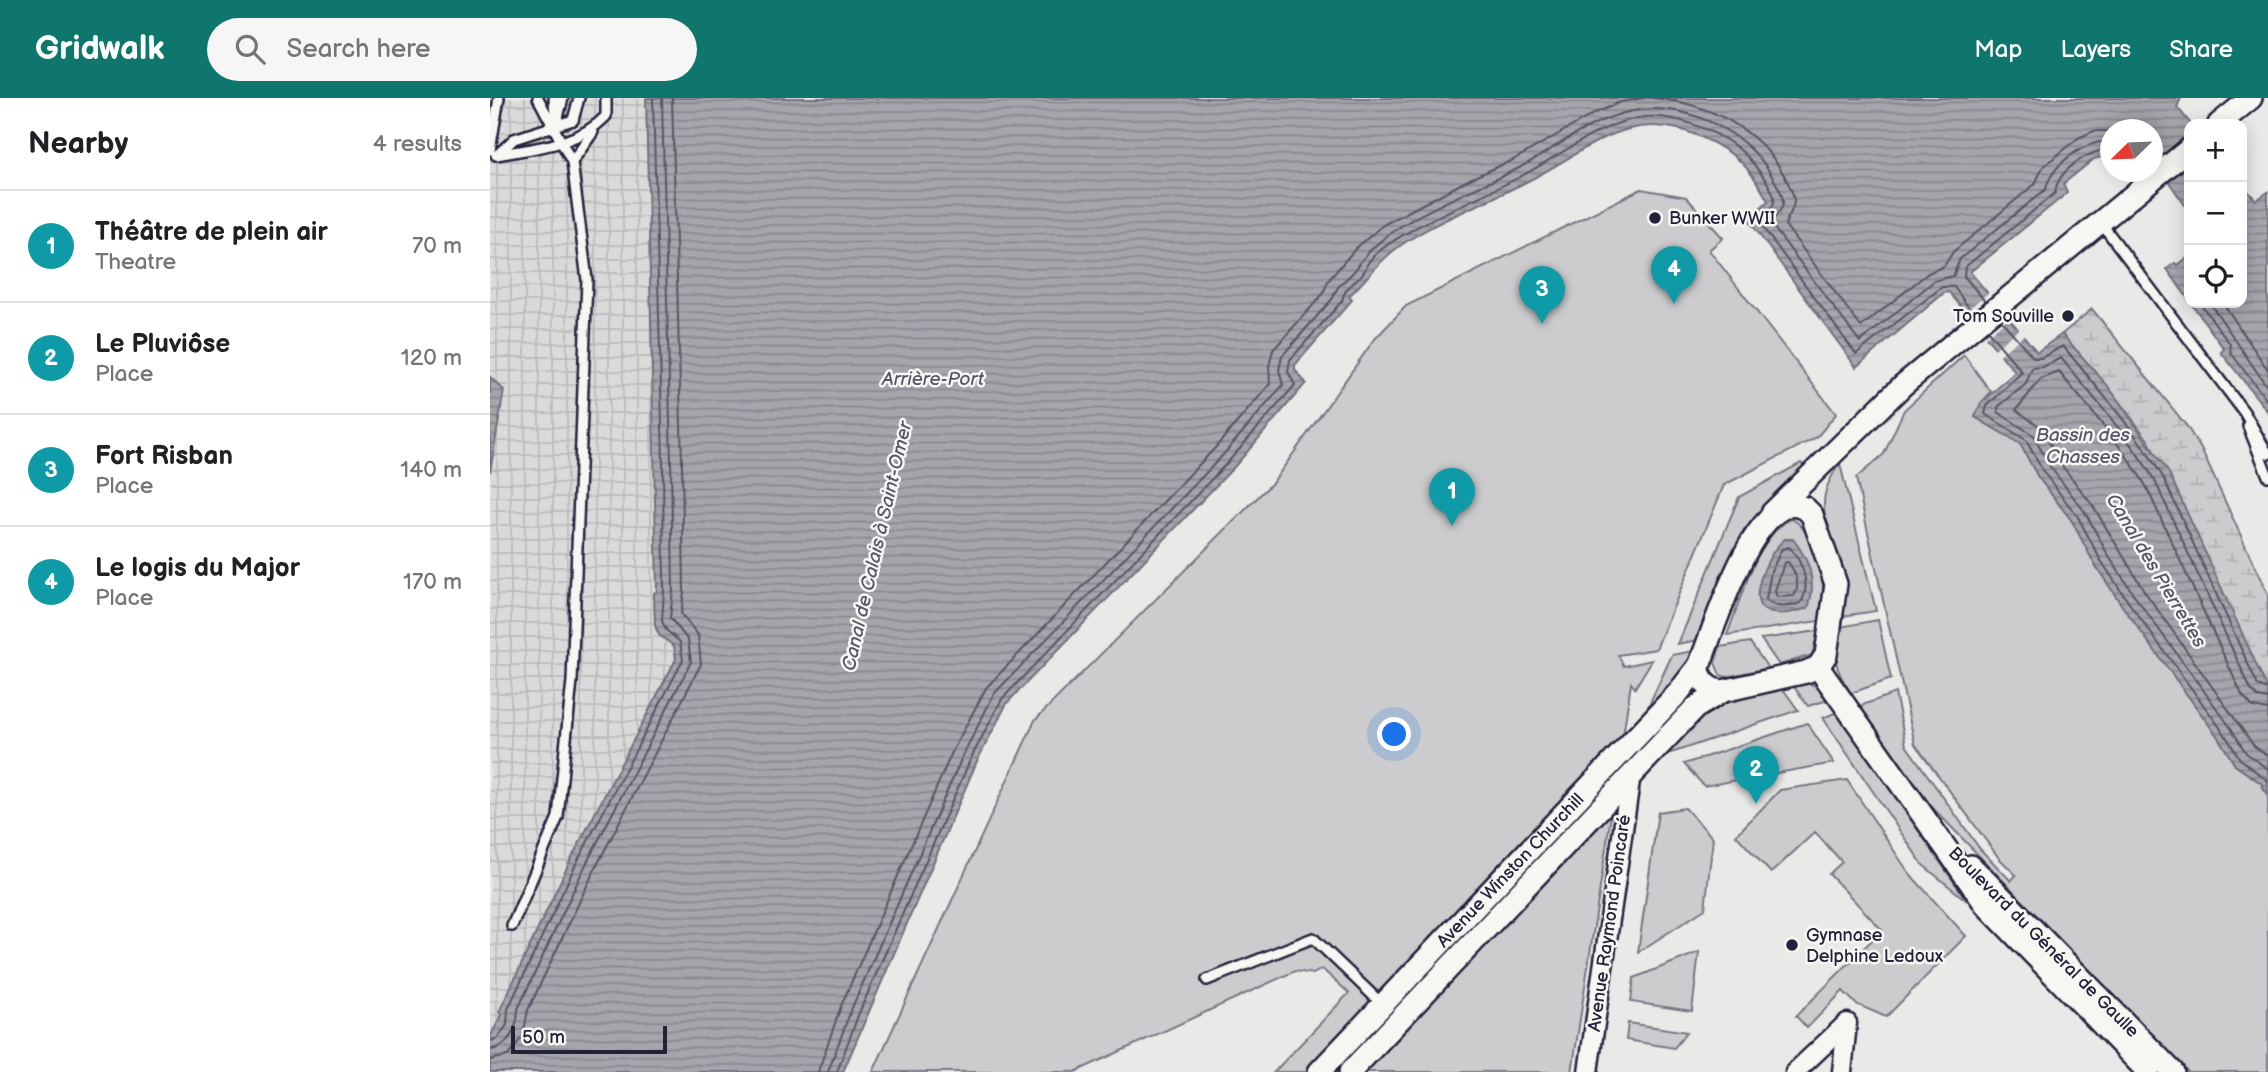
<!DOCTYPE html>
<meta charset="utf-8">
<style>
:root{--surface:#fff;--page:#f6f6f6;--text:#202124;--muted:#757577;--line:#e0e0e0;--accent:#0f766e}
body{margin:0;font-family:"Balsamiq Sans",sans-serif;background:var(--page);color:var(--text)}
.controls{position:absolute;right:21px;top:21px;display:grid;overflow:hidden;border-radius:14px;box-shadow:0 4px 18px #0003}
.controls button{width:63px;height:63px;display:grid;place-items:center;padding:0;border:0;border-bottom:2px solid var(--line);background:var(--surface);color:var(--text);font:35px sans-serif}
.compass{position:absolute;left:1610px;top:21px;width:63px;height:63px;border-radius:50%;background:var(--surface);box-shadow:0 4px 18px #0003;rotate:247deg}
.scale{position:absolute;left:21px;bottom:18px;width:156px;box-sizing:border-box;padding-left:7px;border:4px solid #22223b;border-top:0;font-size:19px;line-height:24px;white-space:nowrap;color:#22223b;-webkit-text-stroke:5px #f6f6f2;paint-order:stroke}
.you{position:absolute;left:905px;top:637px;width:24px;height:24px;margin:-18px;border:5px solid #fff;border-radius:50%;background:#1a73e8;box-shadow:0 0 0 10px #1a73e833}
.badge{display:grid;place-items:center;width:46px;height:46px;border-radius:50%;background:var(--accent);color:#fff;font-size:23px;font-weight:700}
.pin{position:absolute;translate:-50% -58px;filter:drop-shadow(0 2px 4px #0008)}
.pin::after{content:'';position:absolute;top:37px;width:24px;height:21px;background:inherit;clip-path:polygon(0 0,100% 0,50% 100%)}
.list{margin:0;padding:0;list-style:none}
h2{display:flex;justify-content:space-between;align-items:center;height:91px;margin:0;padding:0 28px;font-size:30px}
h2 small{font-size:23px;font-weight:400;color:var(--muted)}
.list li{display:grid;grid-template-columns:46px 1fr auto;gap:21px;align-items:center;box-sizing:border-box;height:112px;padding:0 28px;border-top:2px solid var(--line)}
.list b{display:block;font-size:26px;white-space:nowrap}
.list p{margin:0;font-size:23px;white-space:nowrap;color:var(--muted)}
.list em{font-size:23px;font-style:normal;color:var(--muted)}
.icon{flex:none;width:38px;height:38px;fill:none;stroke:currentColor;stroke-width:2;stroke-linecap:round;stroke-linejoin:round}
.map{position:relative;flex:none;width:1778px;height:974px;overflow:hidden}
header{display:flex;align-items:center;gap:42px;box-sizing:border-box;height:98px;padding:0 35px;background:var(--accent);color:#fff}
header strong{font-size:33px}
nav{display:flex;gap:38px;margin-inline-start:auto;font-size:24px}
.search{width:490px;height:63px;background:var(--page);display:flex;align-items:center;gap:18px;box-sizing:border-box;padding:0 24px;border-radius:38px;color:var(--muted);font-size:26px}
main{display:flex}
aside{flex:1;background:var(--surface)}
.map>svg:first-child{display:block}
.industrial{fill:url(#industrial-grid)}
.green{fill:#ccccce;stroke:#777784;stroke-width:2}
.wetland{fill:url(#wetland-marsh);stroke:#777784;stroke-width:2}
.water{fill:url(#water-rules);stroke:#71717f;stroke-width:2}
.pier{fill:#e9e9e7}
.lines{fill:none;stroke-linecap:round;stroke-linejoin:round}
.shore{stroke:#565668;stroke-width:2}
.service-casing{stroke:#22223b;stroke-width:14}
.minor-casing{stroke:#22223b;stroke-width:23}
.tertiary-casing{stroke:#22223b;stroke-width:26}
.service{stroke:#f6f6f2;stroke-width:9}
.minor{stroke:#f6f6f2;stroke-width:18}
.tertiary{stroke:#f6f6f2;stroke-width:21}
.poi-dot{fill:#22223b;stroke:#f6f6f2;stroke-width:2.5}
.labels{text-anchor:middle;stroke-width:5;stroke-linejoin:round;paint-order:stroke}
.poi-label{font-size:18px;fill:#22223b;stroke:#f6f6f2;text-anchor:start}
.street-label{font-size:18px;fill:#22223b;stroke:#f6f6f2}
.water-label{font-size:19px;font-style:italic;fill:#565668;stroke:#f6f6f2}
</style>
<header>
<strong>Gridwalk</strong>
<div class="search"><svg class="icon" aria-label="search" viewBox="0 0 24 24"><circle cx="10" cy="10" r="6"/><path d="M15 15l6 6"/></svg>Search here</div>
<nav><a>Map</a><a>Layers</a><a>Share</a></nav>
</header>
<main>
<aside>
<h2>Nearby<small>4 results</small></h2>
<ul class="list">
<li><span class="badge" style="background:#0f9aa8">1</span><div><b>Théâtre de plein air</b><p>Theatre</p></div><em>70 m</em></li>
<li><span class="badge" style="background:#0f9aa8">2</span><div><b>Le Pluviôse</b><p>Place</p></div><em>120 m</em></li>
<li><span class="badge" style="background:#0f9aa8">3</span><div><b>Fort Risban</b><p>Place</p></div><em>140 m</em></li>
<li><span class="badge" style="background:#0f9aa8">4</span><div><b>Le logis du Major</b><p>Place</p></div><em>170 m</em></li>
</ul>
</aside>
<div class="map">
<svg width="1778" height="974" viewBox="0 0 1778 974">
<defs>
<pattern id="industrial-grid" width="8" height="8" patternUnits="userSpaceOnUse" patternTransform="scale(1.75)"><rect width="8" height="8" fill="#dadada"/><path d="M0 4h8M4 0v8" fill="none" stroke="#bbbbbc"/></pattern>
<pattern id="wetland-marsh" width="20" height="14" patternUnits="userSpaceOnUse" patternTransform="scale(1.75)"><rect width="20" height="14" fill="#ccccce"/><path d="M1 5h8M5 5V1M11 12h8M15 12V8" fill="none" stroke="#afafb2"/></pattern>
<pattern id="water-rules" width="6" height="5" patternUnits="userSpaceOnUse" patternTransform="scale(1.75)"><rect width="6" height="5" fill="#a5a5ac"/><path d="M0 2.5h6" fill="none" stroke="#86868d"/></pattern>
</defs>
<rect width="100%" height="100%" fill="#e9e9e7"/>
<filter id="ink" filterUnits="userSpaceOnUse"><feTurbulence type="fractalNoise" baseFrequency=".0143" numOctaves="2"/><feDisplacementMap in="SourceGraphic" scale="14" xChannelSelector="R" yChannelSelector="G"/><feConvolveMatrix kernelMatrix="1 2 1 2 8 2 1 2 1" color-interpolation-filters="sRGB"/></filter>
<g filter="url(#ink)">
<!-- industrial -->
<polygon class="industrial" points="0,0 156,0 166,365 167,493 164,496 165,527 169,537 179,542 186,554 186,561 80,763 9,914 12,917 10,925 0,939 0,374 14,293 0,279"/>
<!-- green -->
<g class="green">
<polygon points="1151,91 1196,99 1233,140 1219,152 1346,316 1327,339 1234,387 1166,551 1128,557 1134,568 1162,562 1145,590 1141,585 1082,974 784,974 859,895 832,871 823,876 805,873 585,974 383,974 545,622 783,384 884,242 916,208"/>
<polygon points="1474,257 1501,294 1491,305 1485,319 1530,345 1548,379 1582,423 1604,465 1633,509 1728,639 1745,667 1771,685 1778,698 1778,974 1698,974 1441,708 1370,608 1405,595 1416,647 1490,751 1521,783 1526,777 1509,760 1425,646 1366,380 1394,356 1414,312"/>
<polygon points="1311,365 1315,369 1254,432 1208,542 1188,546 1249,399"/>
<path d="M 1350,366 L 1386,513 L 1352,518 C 1354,506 1358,491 1356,480 C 1345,434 1316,410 1350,366 Z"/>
<path d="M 1301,421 C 1318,425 1332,472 1333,489 C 1333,500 1330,512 1329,523 L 1237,537 C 1250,504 1267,436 1301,421 Z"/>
<path d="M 1388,522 L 1401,581 L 1361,595 C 1342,567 1344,561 1350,529 Z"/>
<polygon points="1328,533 1322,557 1289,567 1271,541"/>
<polygon points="1260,544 1278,570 1236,579 1230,577 1225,565 1230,549"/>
<polygon points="1204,553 1197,569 1157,611 1182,557"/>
<polygon points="1314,584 1324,587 1338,602 1318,608 1302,586"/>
<polygon points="1291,588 1308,612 1181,655 1176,649 1216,608"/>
<polygon points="1347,614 1477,803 1433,767 1333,620"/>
<polygon points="1317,625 1344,665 1214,688 1194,666"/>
<polygon points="1357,682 1419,775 1476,838 1396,919 1366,906 1353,893 1317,930 1306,918 1392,832 1339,776 1352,764 1325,734 1281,775 1246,737 1290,692"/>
<polygon points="1195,710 1223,740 1215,811 1148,854 1168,714"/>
<polygon points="1209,854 1202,913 1141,904 1144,880"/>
<polygon points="1138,925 1197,934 1184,950 1136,942"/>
</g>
<!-- wetland -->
<polygon class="wetland" points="1602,211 1696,327 1711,351 1778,497 1778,592 1659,343 1618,289 1572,236"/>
<!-- water -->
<g class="water">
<path d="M 156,0 L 1691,0 L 1687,9 L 1701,26 L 1699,113 L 1663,61 L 1662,32 L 1620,32 L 1620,57 L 1604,61 L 1573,86 L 1577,95 L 1480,174 L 1547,254 L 1572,236 L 1618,288 L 1679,375 L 1778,592 L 1778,698 L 1771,685 L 1745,667 L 1728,639 L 1633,509 L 1604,465 L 1582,423 L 1548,379 L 1530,346 L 1485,319 L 1491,305 L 1525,274 L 1459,194 L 1454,195 L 1366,269 L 1258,121 L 1278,103 C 1260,69 1247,55 1211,39 C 1138,6 1097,54 1036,84 C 994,106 946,122 907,150 C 888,164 877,181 859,198 L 862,202 L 805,267 L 805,272 L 816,285 L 745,368 L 517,605 L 487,663 L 353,974 L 0,974 L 0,939 L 12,917 L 9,914 L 80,763 L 186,561 L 184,548 L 169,537 L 165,528 L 164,495 L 167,493 Z"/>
<polygon points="1752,87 1766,102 1778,94 1778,314 1731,254 1734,251 1701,205 1752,205"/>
<polygon points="1699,158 1699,202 1677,171 1685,165 1688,167"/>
<polygon points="0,279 14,292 0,374"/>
<path d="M 1295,441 L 1303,441 C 1320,463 1327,484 1318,510 C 1305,514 1285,520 1273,511 C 1257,498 1281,450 1295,441 Z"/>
</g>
<!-- pier -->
<g class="pier">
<polygon points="1500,193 1521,218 1492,242 1471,217"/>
<polygon points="1530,230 1535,236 1507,259 1502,253"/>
</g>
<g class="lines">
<!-- shore -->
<g class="shore">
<path d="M 1163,0 C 1216,5 1268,29 1294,77 C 1298,85 1303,93 1304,102 C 1304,113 1297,119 1295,127 L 1371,229 L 1438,175 L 1454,168 L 1463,154 L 1545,86 L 1553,69 L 1588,40 L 1604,33 L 1620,33"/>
<path d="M 1495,203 L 1474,178 L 1475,169 L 1565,95 C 1567,73 1599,51 1620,52"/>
<polyline points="1710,205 1740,246 1741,255 1778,304"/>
<polyline points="1720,205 1778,290"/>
<polyline points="1733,205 1778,272"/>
<path d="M 1511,222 L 1544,260 L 1551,260 L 1573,248 C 1608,291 1644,331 1673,379 L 1768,588 L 1778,592"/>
<polyline points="1498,233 1532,274 1497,308 1495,316 1536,342 1554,375 1588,419 1610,461 1639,505 1734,635 1750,661 1778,683"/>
<path d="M 1299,449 C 1313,464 1321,487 1311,505 C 1300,509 1283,511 1276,502 L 1281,473 L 1292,451 Z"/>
<path d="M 1298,464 C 1305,473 1311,488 1304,498 L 1287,499 L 1285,493 L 1294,465 Z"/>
<path d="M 1778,601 L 1768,599 L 1761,592 L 1665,383 C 1638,338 1604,300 1571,260 L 1553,269 L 1542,270 L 1536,286 L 1508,309 L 1508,314 L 1543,337 L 1561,370 L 1595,414 L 1618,457 L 1646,500 L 1741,630 L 1756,655 L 1778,671"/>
<path d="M 1778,612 L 1763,609 L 1752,597 L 1656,388 C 1630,345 1601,313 1569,274 L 1551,281 L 1526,312 L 1552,330 L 1570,365 L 1603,408 L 1655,494 L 1764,648 L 1778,658"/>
<polyline points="0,943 7,941 17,927 18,911 86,766 193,562 190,544 176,532 172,523 174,493 173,364 163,0"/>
<path d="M 0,952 C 19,950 28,928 28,911 L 94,770 L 201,564 L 198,542 L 180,520 L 183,493 L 181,364 L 172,0"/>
<polyline points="0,962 18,958 33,938 38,912 103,775 211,566 208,537 191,516 194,493 192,364 182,0"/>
<polyline points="328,974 351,908 463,652 496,590 725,350 780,286 779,268 783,252 833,196 838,183 865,151 893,127 980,81 1025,61 1105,15 1131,4 1154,0"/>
<path d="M 338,974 L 361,912 L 473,657 L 504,596 L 733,357 L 793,287 L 789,272 L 792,258 L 843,200 C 847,184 860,181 868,168 C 895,123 983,94 1029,70 C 1065,51 1098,23 1138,14 C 1190,1 1258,32 1283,80 C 1287,87 1293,95 1293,104 C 1293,114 1283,118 1281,126 L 1370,244 L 1444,183 L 1463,178 L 1470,161 L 1556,91 C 1561,67 1596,41 1620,44"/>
<path d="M 347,974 L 369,915 L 481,660 L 512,601 L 739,363 L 805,287 L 798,274 L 800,262 L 852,203 C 854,189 865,185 873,175 C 876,172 876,168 878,165 C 897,135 1001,96 1035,76 C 1073,56 1111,24 1155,19 C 1189,16 1240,37 1261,63 C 1268,72 1286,92 1284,104 C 1283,113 1271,116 1269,124 L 1366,256 L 1452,189 L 1464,189 L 1482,214"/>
</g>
<!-- service casing -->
<g class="service-casing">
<g id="service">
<polyline points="64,0 65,18"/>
<polyline points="83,22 89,0"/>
<polyline points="66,27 73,0"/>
<polyline points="0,52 9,0"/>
<path d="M 6,57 C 44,50 89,47 116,18 L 116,0"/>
<polyline points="7,57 24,41 83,22"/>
<polyline points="82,64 103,34"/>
<polyline points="1611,125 1754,314 1778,356"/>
<polyline points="1758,328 1778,378"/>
<polyline points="22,828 68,719 82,583 97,182 82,64 48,0"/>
<polyline points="717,882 823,840 892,906"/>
</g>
</g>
<!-- minor casing -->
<g class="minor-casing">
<g id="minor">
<polyline points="1098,974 1141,676"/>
<polyline points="1305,974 1357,925 1352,974"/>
</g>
</g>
<!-- tertiary casing -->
<g class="tertiary-casing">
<g id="tertiary">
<polyline points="1729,26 1761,0"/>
<path d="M 1304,407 L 1315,410 L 1322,417 L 1346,486 L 1336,557 L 1328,569 L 1316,574 L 1233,593 C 1218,592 1209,583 1209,568 C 1225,529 1259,411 1304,407 Z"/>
<polyline points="1282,415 1413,287 1699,51"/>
<polyline points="1328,569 1496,807 1658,974"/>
<polyline points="1481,768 1683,974"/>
<path id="s1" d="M 829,974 L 1188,595 L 1209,568"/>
<polyline points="860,974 1205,610 1233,593"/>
</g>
</g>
<!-- service -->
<use href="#service" class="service"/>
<!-- minor -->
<use href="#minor" class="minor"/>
<!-- tertiary -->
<use href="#tertiary" class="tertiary"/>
</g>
</g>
<!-- markers -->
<g class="poi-dot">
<circle cx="1165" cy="120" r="7"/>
<circle cx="1578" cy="218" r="7"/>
<circle cx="1302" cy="847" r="7"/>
</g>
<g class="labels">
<!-- poi labels -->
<g class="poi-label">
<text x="1179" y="126">Bunker WWII</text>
<text x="1564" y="224" text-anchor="end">Tom Souville</text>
<text x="1316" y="843">Gymnase<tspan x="1316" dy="21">Delphine Ledoux</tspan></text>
</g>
<!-- street labels -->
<g class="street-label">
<text dy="6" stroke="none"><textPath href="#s1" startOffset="278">Avenue Winston Churchill</textPath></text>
<text transform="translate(1119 825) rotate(-82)" y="6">Avenue Raymond Poincaré</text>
<text transform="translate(1554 844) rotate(45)" y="6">Boulevard du Général de Gaulle</text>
</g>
<!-- water labels -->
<g class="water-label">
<text x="443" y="287">Arrière-Port</text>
<text x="1593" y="343">Bassin des<tspan x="1593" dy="22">Chasses</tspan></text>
<text transform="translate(386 448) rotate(-77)" y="7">Canal de Calais à Saint-Omer</text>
<text transform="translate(1667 472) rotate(59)" y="7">Canal des Pierrettes</text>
</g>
</g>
</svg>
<div class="controls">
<button>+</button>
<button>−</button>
<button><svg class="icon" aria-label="locate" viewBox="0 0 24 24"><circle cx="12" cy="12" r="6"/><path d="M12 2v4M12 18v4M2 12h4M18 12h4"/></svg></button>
</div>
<svg class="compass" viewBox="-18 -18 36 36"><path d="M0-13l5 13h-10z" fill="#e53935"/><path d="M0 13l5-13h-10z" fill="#757577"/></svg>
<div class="scale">50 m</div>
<div class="you"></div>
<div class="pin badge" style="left:962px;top:428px;background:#0f9aa8">1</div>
<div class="pin badge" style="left:1266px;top:706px;background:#0f9aa8">2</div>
<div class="pin badge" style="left:1052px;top:226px;background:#0f9aa8">3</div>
<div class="pin badge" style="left:1184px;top:206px;background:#0f9aa8">4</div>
</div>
</main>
